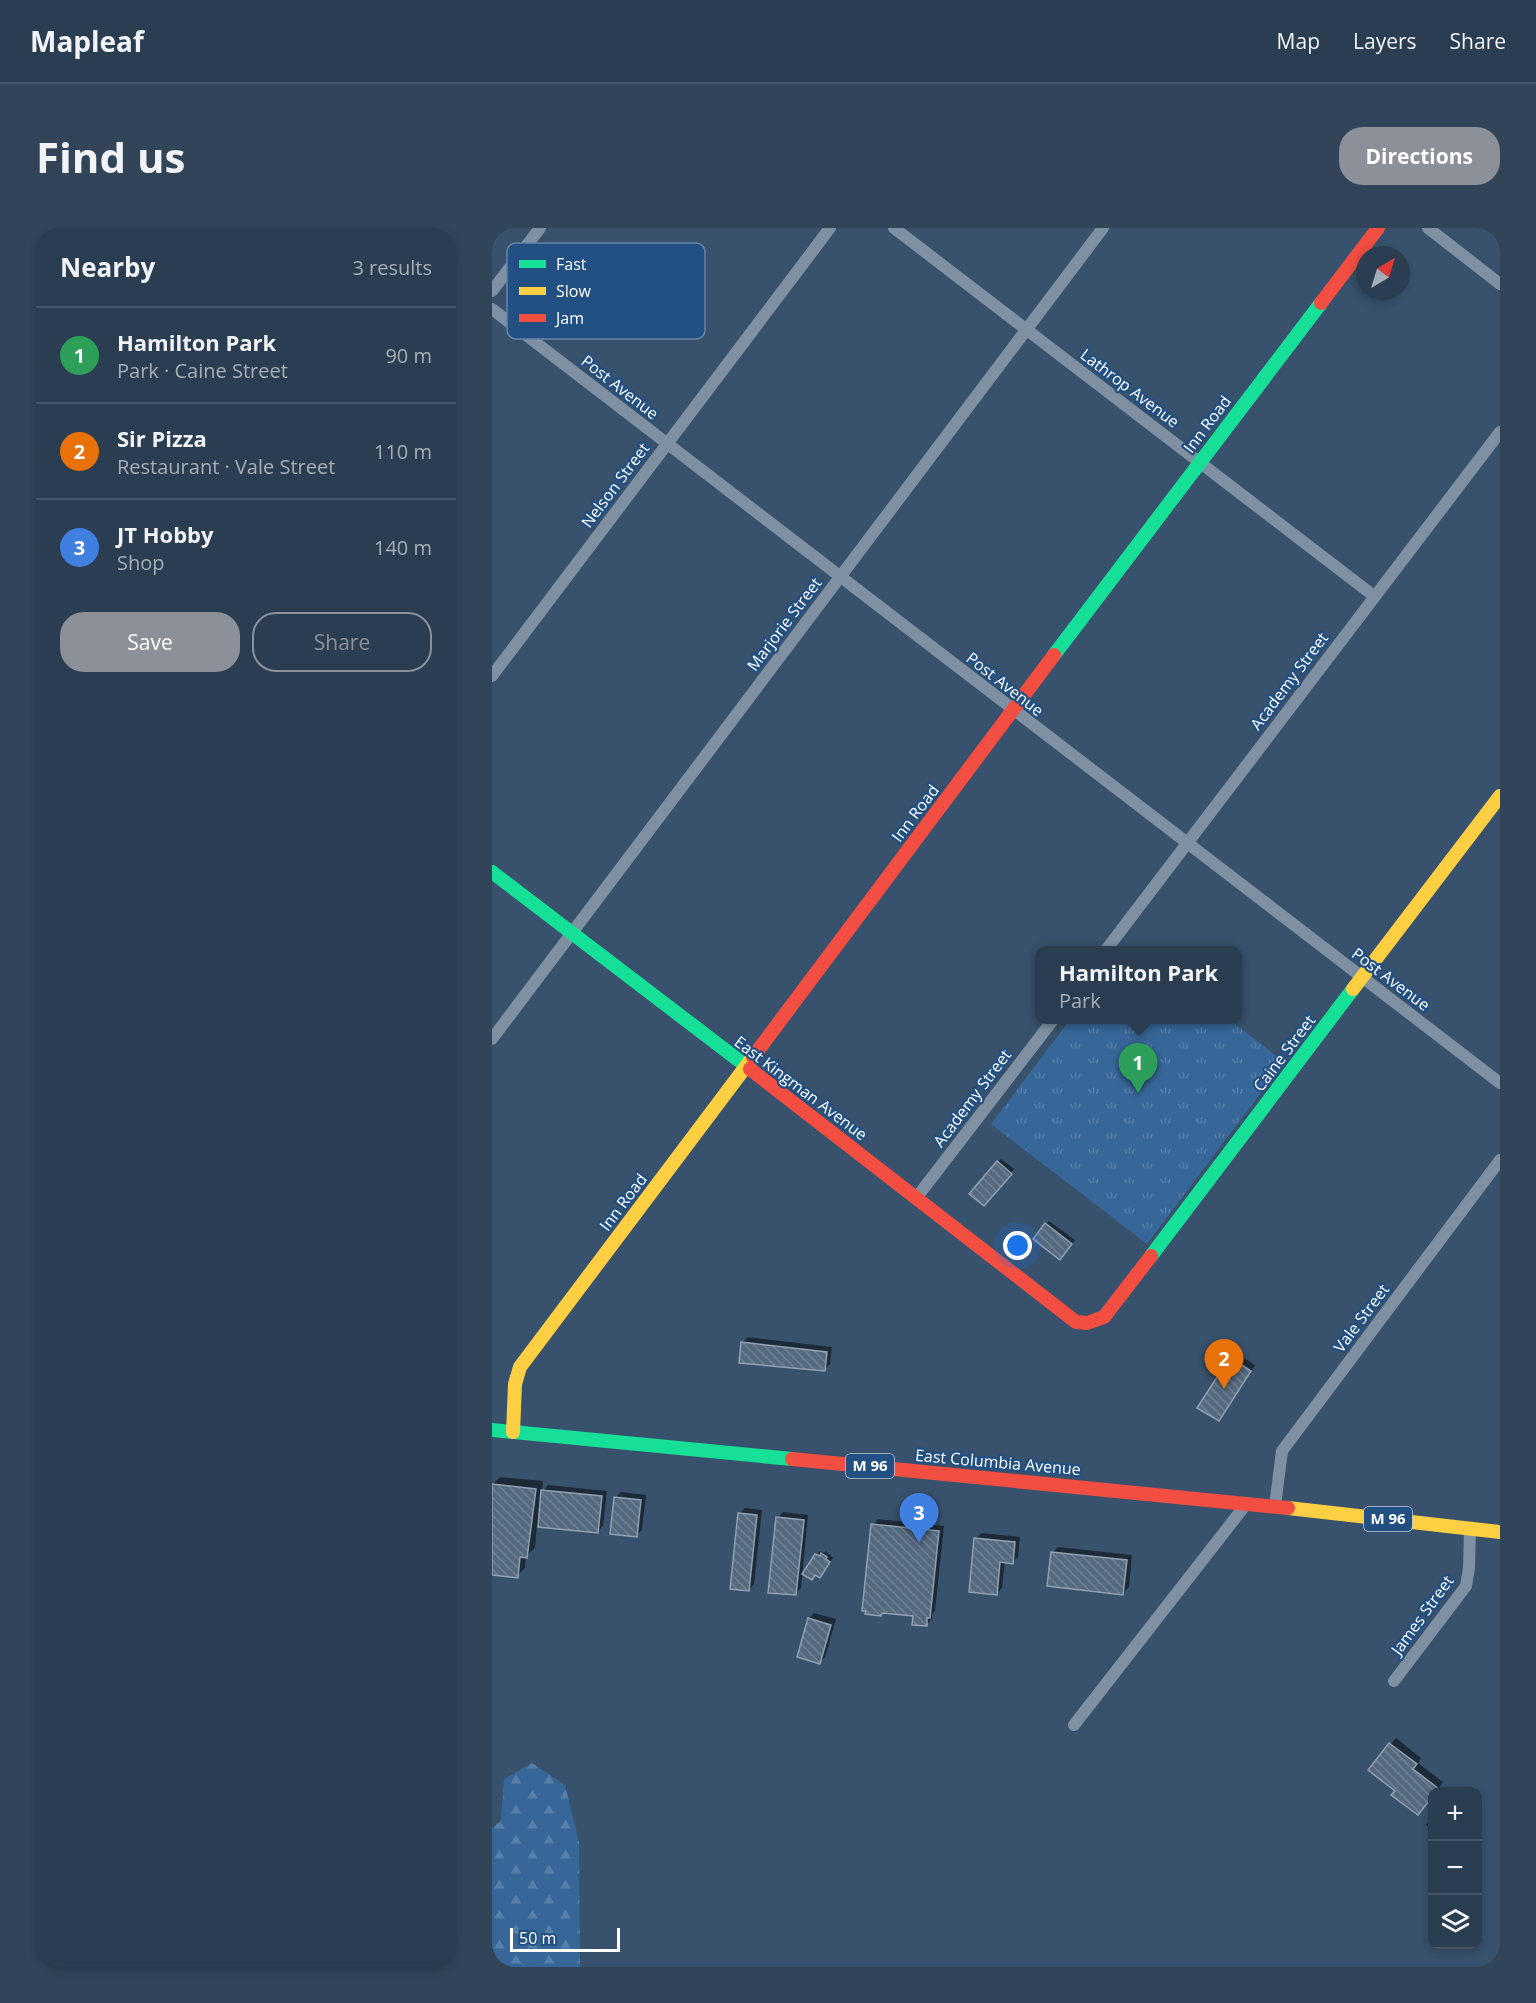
<!DOCTYPE html>
<meta charset="utf-8">
<style>
:root{--surface:#2a3d51;--page:#324458;--text:#f1f3f6;--muted:#a5aeb7;--line:#465668;--accent:#8c9099}
body{margin:0;font-family:"Open Sans",sans-serif;background:var(--page);color:var(--text)}
.controls{position:absolute;right:18px;bottom:18px;display:grid;overflow:hidden;border-radius:12px;box-shadow:0 3px 9px #0003}
.controls button{width:54px;height:54px;display:grid;place-items:center;padding:0;border:0;border-bottom:2px solid var(--line);background:var(--surface);color:var(--text);font:30px sans-serif}
.compass{position:absolute;left:864px;top:18px;width:54px;height:54px;border-radius:50%;background:var(--surface);box-shadow:0 3px 9px #0003;rotate:38deg}
.scale{position:absolute;left:18px;bottom:15px;width:110px;box-sizing:border-box;padding-left:6px;border:3px solid #fff;border-top:0;font-size:16px;line-height:21px;white-space:nowrap;color:#fff;-webkit-text-stroke:4px #225082;paint-order:stroke}
.you{position:absolute;left:526px;top:1018px;width:21px;height:21px;margin:-15px;border:4px solid #fff;border-radius:50%;background:#1a73e8;box-shadow:0 0 0 9px #1a73e833}
.badge{display:grid;place-items:center;width:39px;height:39px;border-radius:50%;background:var(--accent);color:#fff;font-size:20px;font-weight:700}
.pin{position:absolute;translate:-50% -50px;filter:drop-shadow(0 2px 3px #0008)}
.pin::after{content:'';position:absolute;top:32px;width:21px;height:18px;background:inherit;clip-path:polygon(0 0,100% 0,50% 100%)}
.popup{position:absolute;left:543px;top:718px;width:207px;height:78px;box-sizing:border-box;display:grid;place-content:center;border-radius:12px;background:var(--surface);filter:drop-shadow(0 2px 4px #0005);font-size:20px;white-space:nowrap;color:var(--muted)}
.popup b{font-size:22px;color:var(--text)}
.popup::after{content:'';position:absolute;left:50%;top:100%;margin-left:-12px;border:12px solid transparent;border-top-color:var(--surface)}
.list{margin:0;padding:0;list-style:none}
h2{display:flex;justify-content:space-between;align-items:center;height:78px;margin:0;padding:0 24px;font-size:26px}
h2 small{font-size:20px;font-weight:400;color:var(--muted)}
.list li{display:grid;grid-template-columns:39px 1fr auto;gap:18px;align-items:center;box-sizing:border-box;height:96px;padding:0 24px;border-top:2px solid var(--line)}
.list b{display:block;font-size:22px;white-space:nowrap}
.list p{margin:0;font-size:20px;white-space:nowrap;color:var(--muted)}
.list em{font-size:20px;font-style:normal;color:var(--muted)}
.actions{display:flex;gap:12px;padding:18px 24px}
.actions a{flex:1;padding:14px 0;border:2px solid var(--accent);border-radius:24px;text-align:center;font-size:21px;color:var(--accent)}
.actions .main{background:var(--accent);color:#fff}
.icon{flex:none;width:33px;height:33px;fill:none;stroke:currentColor;stroke-width:2;stroke-linecap:round;stroke-linejoin:round}
.map{position:relative;flex:none;width:1008px;height:1739px;overflow:hidden;border-radius:24px}
header{display:flex;align-items:center;gap:36px;box-sizing:border-box;height:84px;padding:0 30px;background:var(--surface);border-bottom:2px solid var(--line)}
header strong{font-size:28px}
nav{display:flex;gap:33px;margin-inline-start:auto;font-size:21px}
.intro{display:flex;align-items:center;justify-content:space-between;box-sizing:border-box;height:144px;padding:0 36px}
h1{margin:0;font-size:42px}
.button{padding:15px 27px;border-radius:24px;background:var(--accent);color:#fff;font-size:21px;font-weight:700}
main{display:flex;gap:36px;padding:0 36px}
aside{flex:1;background:var(--surface);border-radius:24px;box-shadow:0 3px 9px #0003}
.map>svg:first-child{display:block}
.forest{fill:url(#forest-firs)}
.park{fill:url(#park-tufts)}
.shadow{fill:#0007}
.building{fill:url(#building-back-hatch);stroke:#91a1b1;stroke-width:1.5}
.lines{fill:none;stroke-linecap:round;stroke-linejoin:round}
.street{stroke:#7e90a2;stroke-width:12}
.fast{stroke:#16e098;stroke-width:14}
.slow{stroke:#ffcf43;stroke-width:14}
.jam{stroke:#f24e42;stroke-width:14}
.labels{text-anchor:middle;stroke-width:4.5;stroke-linejoin:round;paint-order:stroke}
.shield{fill:#225082;stroke:#bdcada;stroke-width:1.5}
.shield-label{font-size:15px;font-weight:bold;fill:#fff}
.street-label{font-size:16px;fill:#fff;stroke:#225082}
.key{fill:#225082;stroke:#6484a8;stroke-width:1.5}
.key-label{font-size:16px;fill:#fff}
</style>
<header>
<strong>Mapleaf</strong>
<nav><a>Map</a><a>Layers</a><a>Share</a></nav>
</header>
<div class="intro"><h1>Find us</h1><a class="button">Directions</a></div>
<main>
<aside>
<h2>Nearby<small>3 results</small></h2>
<ul class="list">
<li><span class="badge" style="background:#2e9e5b">1</span><div><b>Hamilton Park</b><p>Park · Caine Street</p></div><em>90 m</em></li>
<li><span class="badge" style="background:#e8710a">2</span><div><b>Sir Pizza</b><p>Restaurant · Vale Street</p></div><em>110 m</em></li>
<li><span class="badge" style="background:#3f7fe0">3</span><div><b>JT Hobby</b><p>Shop</p></div><em>140 m</em></li>
</ul>
<div class="actions"><a class="main">Save</a><a>Share</a></div>
</aside>
<div class="map">
<svg width="1008" height="1739" viewBox="0 0 1008 1739">
<defs>
<pattern id="forest-firs" width="22" height="20" patternUnits="userSpaceOnUse" patternTransform="scale(1.5)"><rect width="22" height="20" fill="#376799"/><path d="M5 1l3.5 6h-7zM16 11l3.5 6h-7z" fill="#557ea8"/></pattern>
<pattern id="park-tufts" width="24" height="20" patternUnits="userSpaceOnUse" patternTransform="scale(1.5)"><rect width="24" height="20" fill="#376799"/><path d="M3 7l-1-3M5 7V3M7 7l1-3M15 17l-1-3M17 17v-4M19 17l1-3" fill="none" stroke="#557ea8"/></pattern>
<pattern id="building-back-hatch" width="6" height="6" patternUnits="userSpaceOnUse" patternTransform="scale(1.5)"><rect width="6" height="6" fill="#55697f"/><path d="M-1 5l2 2M0 0l6 6M5-1l2 2" fill="none" stroke="#6e8092"/></pattern>
</defs>
<rect width="100%" height="100%" fill="#38516c"/>
<!-- forest -->
<polygon class="forest" points="40,1535 73,1557 87,1614 88,1739 0,1739 0,1600 9,1593 12,1551"/>
<!-- park -->
<polygon class="park" points="578,792 738,792 792,834 655,1016 499,896"/>
<!-- shadow -->
<g class="shadow">
<polygon points="509,931 522,941 495,973 506,934"/>
<polygon points="557,993 583,1012 571,1027 554,996"/>
<polygon points="256,1109 340,1119 338,1136 332,1142 251,1114"/>
<polygon points="744,1125 763,1137 732,1186 726,1192 739,1130"/>
<polygon points="8,1249 51,1253 50,1264 56,1257 115,1263 111,1298 106,1303 45,1297 43,1320 34,1328 33,1340 25,1348 0,1346 0,1257"/>
<polygon points="129,1264 154,1267 150,1302 144,1307 123,1270"/>
<polygon points="253,1280 270,1282 262,1356 257,1362 247,1286"/>
<polygon points="291,1284 316,1287 309,1360 303,1366 286,1290"/>
<polygon points="386,1291 452,1298 443,1383 440,1386 440,1391 434,1397 423,1387 392,1383 389,1386 381,1297"/>
<polygon points="490,1305 528,1309 526,1329 520,1334 513,1333 510,1360 505,1365 484,1310"/>
<polygon points="566,1319 640,1327 637,1359 631,1365 560,1325"/>
<polygon points="328,1323 332,1325 334,1323 341,1330 331,1345 312,1345"/>
<polygon points="322,1385 344,1391 333,1429 328,1434 317,1391"/>
<polygon points="904,1510 929,1530 926,1535 951,1554 944,1564 940,1564 940,1568 931,1580 878,1542"/>
<polygon points="940,1590 940,1602 934,1597"/>
<polygon points="940,1607 940,1616 936,1612"/>
</g>
<!-- building -->
<g class="building">
<polygon points="505,933 520,946 492,978 477,966"/>
<polygon points="553,995 580,1016 568,1032 541,1011"/>
<polygon points="249,1114 335,1124 333,1143 247,1135"/>
<polygon points="738,1129 759,1143 727,1193 705,1180"/>
<polygon points="0,1256 44,1261 35,1330 28,1329 26,1350 0,1347"/>
<polygon points="49,1262 110,1268 106,1305 46,1299"/>
<polygon points="122,1269 149,1272 145,1309 118,1306"/>
<polygon points="246,1285 265,1287 257,1363 238,1361"/>
<polygon points="284,1289 312,1292 304,1367 276,1365"/>
<polygon points="379,1296 447,1303 438,1390 435,1390 435,1398 420,1397 421,1388 390,1385 389,1388 373,1386 374,1383 370,1383"/>
<polygon points="482,1310 523,1314 521,1336 508,1334 505,1367 477,1364"/>
<polygon points="559,1324 635,1332 631,1367 555,1358"/>
<polygon points="329,1325 335,1329 334,1331 338,1334 328,1350 323,1347 320,1352 310,1346 323,1326 328,1328"/>
<polygon points="316,1390 339,1397 328,1436 305,1429"/>
<polygon points="897,1515 925,1536 921,1541 947,1561 944,1564 940,1564 940,1569 926,1587 899,1567 903,1563 876,1542"/>
</g>
<g class="lines">
<!-- street -->
<g class="street">
<polyline points="402,0 882,368"/>
<polyline points="936,0 1008,56"/>
<polyline points="0,63 48,0"/>
<polyline points="0,81 1008,855"/>
<polyline points="0,448 338,0"/>
<polyline points="614,722 1008,204"/>
<polyline points="0,811 611,0"/>
<polyline points="425,969 561,792"/>
<polyline points="783,1278 790,1223 1008,932"/>
<polyline points="902,1453 974,1358 977,1340 978,1301"/>
<polyline points="582,1497 755,1275"/>
</g>
<!-- fast -->
<g class="fast">
<polyline points="562,427 829,75"/>
<polyline points="0,644 258,841"/>
<polyline points="659,1028 861,761"/>
<polyline points="0,1202 300,1231"/>
</g>
<!-- slow -->
<g class="slow">
<polyline points="861,761 1008,568"/>
<polyline points="21,1204 23,1156 28,1139 261,829"/>
<polyline points="796,1280 1008,1304"/>
</g>
<!-- jam -->
<g class="jam">
<polyline points="829,75 886,0"/>
<polyline points="261,829 562,427"/>
<polyline points="258,841 584,1094 595,1095 612,1089 659,1028"/>
<polyline points="300,1231 796,1280"/>
</g>
</g>
<g class="labels">
<!-- shield labels -->
<g class="shield">
<rect x="354" y="1226" width="48" height="24" rx="4.5"/>
<rect x="872" y="1279" width="48" height="24" rx="4.5"/>
</g>
<g class="shield-label">
<text x="378" y="1243">M 96</text>
<text x="896" y="1296">M 96</text>
</g>
<!-- street labels -->
<g class="street-label">
<text transform="translate(128 159) rotate(38)" y="6">Post Avenue</text>
<text transform="translate(638 160) rotate(37)" y="6">Lathrop Avenue</text>
<text transform="translate(715 196) rotate(-53)" y="6">Inn Road</text>
<text transform="translate(123 257) rotate(-53)" y="6">Nelson Street</text>
<text transform="translate(292 396) rotate(-53)" y="6">Marjorie Street</text>
<text transform="translate(797 453) rotate(-53)" y="6">Academy Street</text>
<text transform="translate(513 456) rotate(38)" y="6">Post Avenue</text>
<text transform="translate(423 585) rotate(-53)" y="6">Inn Road</text>
<text transform="translate(899 751) rotate(37)" y="6">Post Avenue</text>
<text transform="translate(792 825) rotate(-53)" y="6">Caine Street</text>
<text transform="translate(309 860) rotate(37)" y="6">East Kingman Avenue</text>
<text transform="translate(480 870) rotate(-53)" y="6">Academy Street</text>
<text transform="translate(131 974) rotate(-53)" y="6">Inn Road</text>
<text transform="translate(869 1090) rotate(-53)" y="6">Vale Street</text>
<text transform="translate(506 1234) rotate(5)" y="6">East Columbia Avenue</text>
<text transform="translate(930 1387) rotate(-54)" y="6">James Street</text>
</g>
</g>
<!-- legend -->
<rect x="15" y="15" width="198" height="96" rx="9" class="key"/>
<rect x="27" y="32" width="27" height="8" fill="#16e098"/>
<rect x="27" y="59" width="27" height="8" fill="#ffcf43"/>
<rect x="27" y="86" width="27" height="8" fill="#f24e42"/>
<g class="key-label">
<text x="64" y="42">Fast</text>
<text x="64" y="69">Slow</text>
<text x="64" y="96">Jam</text>
</g>
</svg>
<div class="controls">
<button>+</button>
<button>−</button>
<button><svg class="icon" aria-label="layers" viewBox="0 0 24 24"><path d="M12 4l9 5-9 5-9-5zM3 14l9 5 9-5"/></svg></button>
</div>
<svg class="compass" viewBox="-18 -18 36 36"><path d="M0-13l5 13h-10z" fill="#e53935"/><path d="M0 13l5-13h-10z" fill="#a5aeb7"/></svg>
<div class="scale">50 m</div>
<div class="you"></div>
<div class="pin badge" style="left:646px;top:865px;background:#2e9e5b">1</div>
<div class="popup"><b>Hamilton Park</b>Park</div>
<div class="pin badge" style="left:732px;top:1161px;background:#e8710a">2</div>
<div class="pin badge" style="left:427px;top:1315px;background:#3f7fe0">3</div>
</div>
</main>
